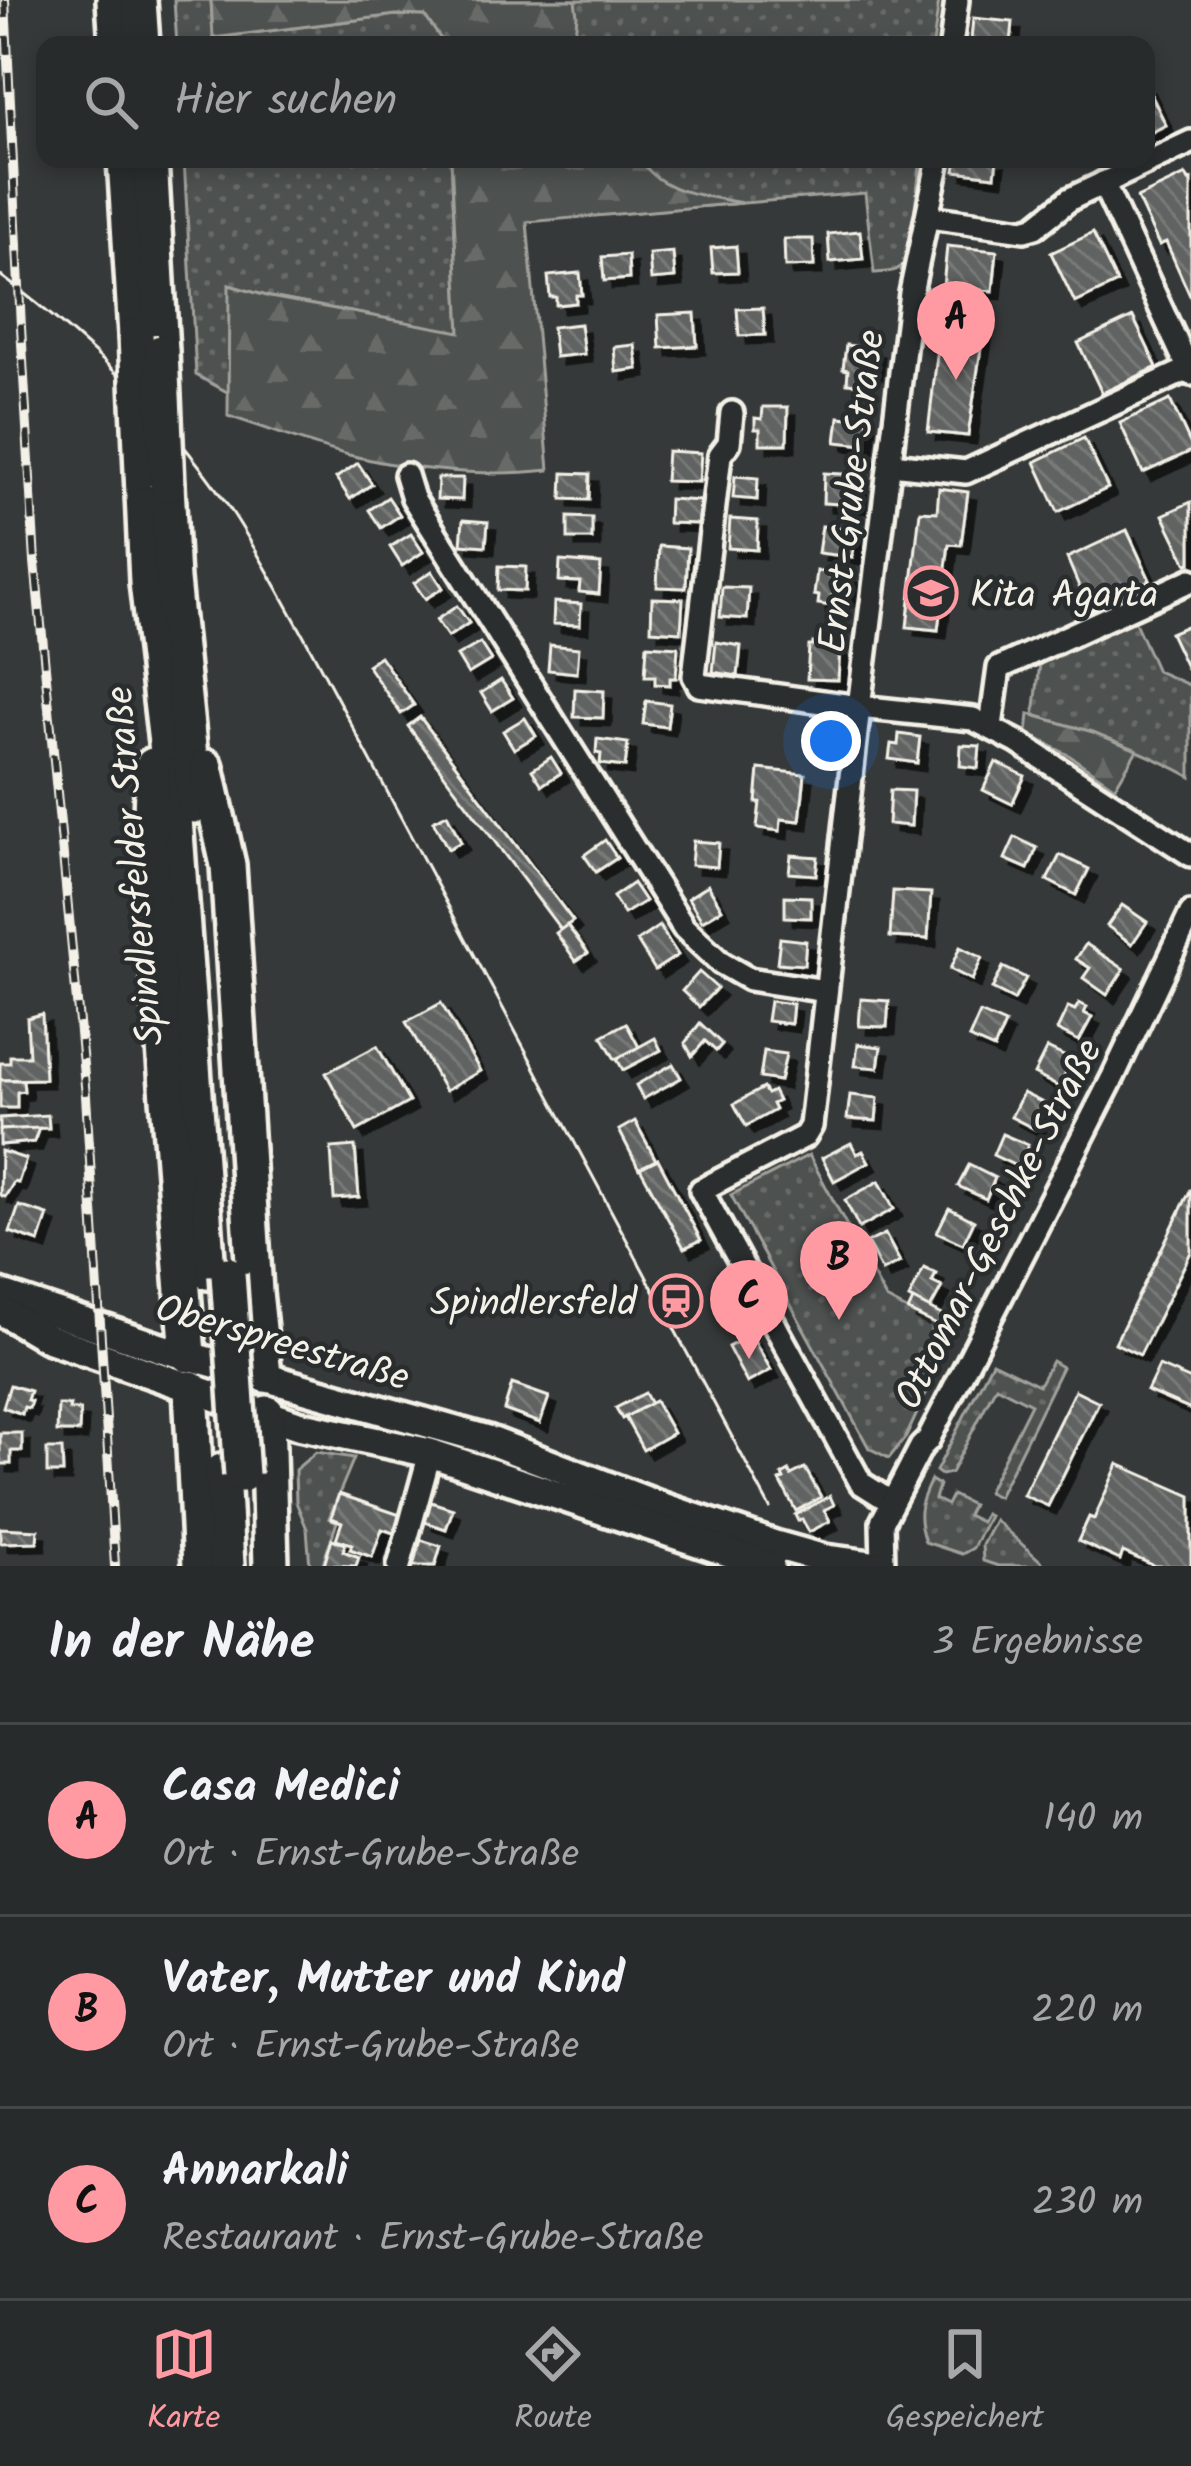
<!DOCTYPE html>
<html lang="de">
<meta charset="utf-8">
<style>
:root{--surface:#282b2b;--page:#303333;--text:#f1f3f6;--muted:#a5a7a9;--line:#444747;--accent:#ff9aa2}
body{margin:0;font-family:Kalam,sans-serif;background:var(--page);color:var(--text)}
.you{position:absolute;left:831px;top:741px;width:42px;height:42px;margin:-30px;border:9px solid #fff;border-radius:50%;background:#1a73e8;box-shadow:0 0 0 18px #1a73e833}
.badge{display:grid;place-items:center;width:78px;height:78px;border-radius:50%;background:var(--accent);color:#111;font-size:39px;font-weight:700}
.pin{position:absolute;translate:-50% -99px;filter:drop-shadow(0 3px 6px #0008)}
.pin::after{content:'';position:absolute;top:63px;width:42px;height:36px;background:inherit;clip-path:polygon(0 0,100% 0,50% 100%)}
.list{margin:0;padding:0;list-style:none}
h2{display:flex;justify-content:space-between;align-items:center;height:156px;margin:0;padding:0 48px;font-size:51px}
h2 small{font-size:39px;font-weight:400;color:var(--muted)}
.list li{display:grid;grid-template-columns:78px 1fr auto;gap:36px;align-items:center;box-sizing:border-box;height:192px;padding:0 48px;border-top:3px solid var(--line)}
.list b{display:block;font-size:45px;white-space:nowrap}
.list p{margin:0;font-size:39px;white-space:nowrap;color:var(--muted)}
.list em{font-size:39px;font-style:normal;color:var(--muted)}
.icon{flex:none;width:66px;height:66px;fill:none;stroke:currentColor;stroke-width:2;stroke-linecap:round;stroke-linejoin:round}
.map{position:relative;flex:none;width:1191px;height:1566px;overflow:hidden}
.search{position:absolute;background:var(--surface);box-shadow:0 6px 18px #0003;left:36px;right:36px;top:36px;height:132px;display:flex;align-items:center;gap:30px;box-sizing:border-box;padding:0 42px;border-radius:24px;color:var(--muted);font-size:45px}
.sheet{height:732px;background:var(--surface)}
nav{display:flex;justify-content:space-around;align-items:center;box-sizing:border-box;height:168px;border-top:3px solid var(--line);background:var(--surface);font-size:33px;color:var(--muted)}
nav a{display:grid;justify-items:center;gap:6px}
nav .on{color:var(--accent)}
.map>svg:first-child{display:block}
.grass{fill:url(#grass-dots);stroke:#a1a19c;stroke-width:3}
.forest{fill:url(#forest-firs);stroke:#a1a19c;stroke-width:3}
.building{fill:url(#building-back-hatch);stroke:#f4f1e8;stroke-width:3;filter:url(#shadow)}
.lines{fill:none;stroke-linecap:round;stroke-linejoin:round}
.minor-casing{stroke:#f4f1e8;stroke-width:30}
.major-casing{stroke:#f4f1e8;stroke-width:36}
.highway-casing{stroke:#f4f1e8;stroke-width:42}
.minor{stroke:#2a2d2e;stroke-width:21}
.major{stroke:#2a2d2e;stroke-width:27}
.highway{stroke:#2a2d2e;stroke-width:33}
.tram{stroke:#f4f1e8;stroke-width:3}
.rail-casing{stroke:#f4f1e8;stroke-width:10}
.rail{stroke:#2a2d2e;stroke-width:6;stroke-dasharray:18;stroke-linecap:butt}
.highway-bridge-casing{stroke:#f4f1e8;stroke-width:42;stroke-linecap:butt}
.highway-bridge{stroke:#2a2d2e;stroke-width:33}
.labels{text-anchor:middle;stroke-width:9;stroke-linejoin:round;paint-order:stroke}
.street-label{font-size:39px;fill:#f4f1e8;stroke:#2a2d2e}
.poi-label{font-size:39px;fill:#f4f1e8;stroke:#2a2d2e;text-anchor:start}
</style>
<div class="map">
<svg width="1191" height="1566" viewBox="0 0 1191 1566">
<defs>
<pattern id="grass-dots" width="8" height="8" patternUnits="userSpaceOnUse" patternTransform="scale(3)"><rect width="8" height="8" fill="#4e514f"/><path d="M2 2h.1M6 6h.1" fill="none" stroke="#686a68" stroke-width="1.8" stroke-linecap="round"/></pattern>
<pattern id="forest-firs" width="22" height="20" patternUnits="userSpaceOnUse" patternTransform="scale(3)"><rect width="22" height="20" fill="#4e514f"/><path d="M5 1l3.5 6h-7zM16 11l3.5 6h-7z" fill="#686a68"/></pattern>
<pattern id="building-back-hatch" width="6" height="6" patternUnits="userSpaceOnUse" patternTransform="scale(3)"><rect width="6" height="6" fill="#616362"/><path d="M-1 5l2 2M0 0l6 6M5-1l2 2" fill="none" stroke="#787a78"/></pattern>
<filter id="shadow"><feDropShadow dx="8" dy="8" stdDeviation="0" flood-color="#0009"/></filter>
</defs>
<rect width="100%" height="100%" fill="#363939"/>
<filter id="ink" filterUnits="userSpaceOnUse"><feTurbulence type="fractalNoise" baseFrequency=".00833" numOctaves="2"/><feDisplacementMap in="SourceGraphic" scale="24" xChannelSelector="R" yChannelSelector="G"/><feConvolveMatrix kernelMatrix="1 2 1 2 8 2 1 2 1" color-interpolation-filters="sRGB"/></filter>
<g filter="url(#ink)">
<!-- grass -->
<g class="grass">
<polygon points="174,0 211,0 214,38 396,15 425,16 445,45 177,45"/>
<polygon points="466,0 939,0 933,45 471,45"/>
<polygon points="184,159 451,159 460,333 270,297 230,285 229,393 196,375"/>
<path d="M 476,159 L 921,159 L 909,256 C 901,273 890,272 874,273 L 865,193 L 527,221 Z"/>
<path d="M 1134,620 L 1157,671 L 1191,686 L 1191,777 C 1141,749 1089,731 1034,715 L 1040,663 Z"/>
<polygon points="809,1155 886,1299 931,1323 932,1381 906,1437 889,1458 869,1448 731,1195"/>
<polygon points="1052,1361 1062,1367 998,1497 987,1492 1031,1404 996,1386 951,1473 941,1475 936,1471 992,1362 1039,1385"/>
<polygon points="316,1452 354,1458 329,1518 337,1522 322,1566 310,1566 307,1529 296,1502 295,1470"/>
<path d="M 931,1480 L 939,1485 L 935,1499 L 947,1505 L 952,1495 L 972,1505 L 967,1515 L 981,1522 L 985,1514 L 989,1516 L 973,1548 L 962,1554 L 925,1542 C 916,1516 919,1504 931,1480 Z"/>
<polygon points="995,1520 1046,1566 998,1566 983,1561 982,1545"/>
</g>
<!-- forest -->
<g class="forest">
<polygon points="211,0 575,0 577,15 574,45 445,45 425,16 396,15 213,38"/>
<path d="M 451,159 L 574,159 L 576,162 L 585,159 L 640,159 C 661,194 705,195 742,203 L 527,222 L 549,470 C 486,477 415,471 353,456 C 311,446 270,429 228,416 L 229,285 L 270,297 L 460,332 Z"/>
<polygon points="1029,714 1093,732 1137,750 1115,787 1070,756 1027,733"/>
</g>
<!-- building -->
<g class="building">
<polygon points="973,18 1013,22 1011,43 976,45 977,41 971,40"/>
<polygon points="1146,84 1166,125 1146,135"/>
<polygon points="957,159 997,159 995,176 955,171"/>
<polygon points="1186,175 1189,181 1191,180 1191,298 1166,242 1159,245 1137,198"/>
<polygon points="860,231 863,259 830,262 828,234"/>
<polygon points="1093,233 1117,283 1075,303 1051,253"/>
<polygon points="784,239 813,239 814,266 785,267"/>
<polygon points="736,246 738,272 713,273 711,248"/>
<polygon points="947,246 997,251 993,291 943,287"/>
<polygon points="673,252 675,278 651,280 649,254"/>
<polygon points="628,255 629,279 604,281 602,257"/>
<polygon points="580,273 582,295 576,295 576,303 556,305 556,297 550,297 548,276"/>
<polygon points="763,308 765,335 739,336 737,309"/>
<polygon points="942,312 977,315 984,328 968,436 928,432"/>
<polygon points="695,313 697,346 660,348 658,315"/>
<polygon points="1133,317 1157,367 1102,393 1078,343"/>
<polygon points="580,324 584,354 555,357 552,327"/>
<polygon points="635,345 638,369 616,372 614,347"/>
<polygon points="846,345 876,349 874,371 866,370 864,385 847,383 848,370 843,369"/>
<polygon points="1170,400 1191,445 1191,451 1143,473 1120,423"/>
<polygon points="763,407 788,407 787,444 760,444 760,429 755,429 755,418 762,419"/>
<polygon points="839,417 868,420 865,445 836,442"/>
<polygon points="1084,438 1108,488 1058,512 1035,462"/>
<polygon points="667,451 701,453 699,482 665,481"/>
<polygon points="358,463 372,484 350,499 336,478"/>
<polygon points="563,473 590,474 589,500 562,499"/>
<polygon points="824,473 859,475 858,505 823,503"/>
<polygon points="735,476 758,478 757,500 733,498"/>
<polygon points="438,478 463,478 462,500 437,499"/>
<polygon points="939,488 968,492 961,545 949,544 938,630 907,627 920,511 937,512"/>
<polygon points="388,497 400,515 381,528 369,510"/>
<polygon points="669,499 700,501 699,524 668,523"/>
<polygon points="1191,502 1191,563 1187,564 1163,515"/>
<polygon points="568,517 592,518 592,539 568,539"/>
<polygon points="730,519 758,521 757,550 728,548"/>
<polygon points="463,520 488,522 486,546 461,544"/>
<polygon points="822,526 856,530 852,557 818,553"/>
<polygon points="1127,530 1150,580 1089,610 1067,558"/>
<polygon points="411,534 423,552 402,566 390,547"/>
<polygon points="659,546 688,548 686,588 657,587"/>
<polygon points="560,561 601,564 599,594 579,592 580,582 559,581"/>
<polygon points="499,566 526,567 525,591 498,590"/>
<polygon points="432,571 443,588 425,599 414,583"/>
<polygon points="817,571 850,575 848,598 832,596 831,606 818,604 819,596 814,595"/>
<polygon points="722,587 749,588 747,619 720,617"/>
<polygon points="652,598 683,599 681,632 651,630"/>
<polygon points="554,602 581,604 580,625 553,624"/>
<polygon points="457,606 469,623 448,637 436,620"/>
<polygon points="1191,624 1191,667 1187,669 1170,633"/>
<polygon points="716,642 741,646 738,676 713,672"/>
<polygon points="480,643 491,660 468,674 457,656"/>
<polygon points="813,643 830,644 830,648 840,649 838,680 807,679 809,646 813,646"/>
<polygon points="550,645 579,648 577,673 548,670"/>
<polygon points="647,645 678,647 676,678 670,678 670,685 655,684 655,676 645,676"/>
<polygon points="380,656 414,705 401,714 367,665"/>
<polygon points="501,680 513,698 492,711 481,693"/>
<polygon points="575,689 604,691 603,718 574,717"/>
<polygon points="646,701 670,704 667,727 643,724"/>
<polygon points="420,717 573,921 561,930 408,726"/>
<polygon points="525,718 536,736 514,749 503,731"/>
<polygon points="899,734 920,737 917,763 889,759 891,744 898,745"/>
<polygon points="597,739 628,743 625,767 600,764 601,754 596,753"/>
<polygon points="961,745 980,746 978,768 960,766"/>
<polygon points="551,757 561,773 542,785 532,770"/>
<polygon points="996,762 1025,776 1012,804 983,790"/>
<polygon points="759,769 805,774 800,821 781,819 780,831 757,828 760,802 756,802"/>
<polygon points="890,790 913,791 911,826 888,824"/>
<polygon points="447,814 461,842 448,849 433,821"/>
<polygon points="1015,837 1037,848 1028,869 1005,859"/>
<polygon points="605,840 617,858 596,872 584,855"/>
<polygon points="693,841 719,843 717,867 691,865"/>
<polygon points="791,855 818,857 816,875 789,873"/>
<polygon points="1060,855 1089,869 1076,895 1047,880"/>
<polygon points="633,883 645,901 624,914 613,897"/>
<polygon points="708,885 722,909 702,921 688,898"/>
<polygon points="893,891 931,893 928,939 890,937"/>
<polygon points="785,896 811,897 811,918 785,917"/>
<polygon points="1122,905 1147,922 1132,944 1107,926"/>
<polygon points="567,925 588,953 576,961 556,933"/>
<polygon points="659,926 678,955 655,970 637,941"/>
<polygon points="780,938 806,941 804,965 777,963"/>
<polygon points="1086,944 1124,969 1107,995 1083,978 1090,968 1076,959"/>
<polygon points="960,947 982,958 972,980 950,969"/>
<polygon points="1003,967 1026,978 1014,1000 992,989"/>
<polygon points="699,972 717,988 699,1007 682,991"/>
<polygon points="861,999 889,1001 887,1027 859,1026"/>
<polygon points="770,1001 793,1004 791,1024 767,1021"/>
<polygon points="441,1003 480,1071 445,1091 406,1022"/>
<polygon points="1079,1003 1087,1007 1084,1013 1092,1017 1079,1041 1057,1030 1068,1007 1075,1010"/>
<polygon points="980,1013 1005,1024 994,1049 969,1038"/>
<polygon points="42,1014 45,1079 0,1080 0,1063 10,1063 10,1056 29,1056 27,1018"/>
<polygon points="626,1023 639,1047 615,1059 602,1036"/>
<polygon points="700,1023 722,1044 716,1051 705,1041 692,1056 685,1043"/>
<polygon points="655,1038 661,1050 623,1070 617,1059"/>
<polygon points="858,1044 881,1047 878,1068 855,1066"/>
<polygon points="377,1046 409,1102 357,1131 326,1073"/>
<polygon points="1047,1048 1072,1060 1059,1087 1034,1074"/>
<polygon points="764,1051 786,1054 780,1081 760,1078"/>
<polygon points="673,1064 681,1078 643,1099 636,1085"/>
<polygon points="0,1080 23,1080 24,1091 17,1092 17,1108 0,1108"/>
<polygon points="763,1088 767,1094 773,1091 778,1101 772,1104 775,1110 746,1126 734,1104"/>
<polygon points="1023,1093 1047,1105 1035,1129 1011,1117"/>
<polygon points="850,1095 878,1098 876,1121 847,1119"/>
<polygon points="48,1115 49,1128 0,1130 0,1118"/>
<polygon points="635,1121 656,1160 639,1169 619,1130"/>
<polygon points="39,1128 34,1142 0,1145 0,1130"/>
<polygon points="1002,1134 1028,1145 1018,1167 993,1155"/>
<polygon points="851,1143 857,1154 863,1151 869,1162 834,1181 822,1158"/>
<polygon points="355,1146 359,1197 334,1199 331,1148"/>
<polygon points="1,1151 26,1159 18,1183 14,1182 5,1197 0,1195"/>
<polygon points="658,1159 701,1240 684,1248 640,1168"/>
<polygon points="969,1165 995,1178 986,1199 958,1186"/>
<polygon points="879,1181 894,1209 859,1228 845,1200"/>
<polygon points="1191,1189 1191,1252 1140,1355 1115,1343"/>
<polygon points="19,1206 48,1215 39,1242 10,1232"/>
<polygon points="949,1208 974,1221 963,1244 937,1232"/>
<polygon points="885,1234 900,1262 882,1271 867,1243"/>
<polygon points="924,1268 936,1274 932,1282 942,1287 930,1309 909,1298"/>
<polygon points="913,1300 944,1316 939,1326 908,1311"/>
<polygon points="751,1335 771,1370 747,1383 728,1347"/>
<polygon points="1159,1366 1191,1380 1191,1410 1147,1391"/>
<polygon points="512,1384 549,1397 540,1423 504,1410"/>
<polygon points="10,1385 30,1391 27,1400 31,1401 29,1408 24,1407 22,1414 3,1407"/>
<polygon points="1075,1390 1099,1402 1048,1506 1023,1495"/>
<polygon points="645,1393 651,1404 622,1419 616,1408"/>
<polygon points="655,1401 673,1433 643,1450 625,1417"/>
<polygon points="58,1405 70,1405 69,1410 80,1410 79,1432 57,1432"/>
<polygon points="0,1433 22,1433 22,1451 11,1451 11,1464 0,1464"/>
<polygon points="47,1449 62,1449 63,1473 47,1473"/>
<polygon points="1118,1464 1191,1496 1191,1566 1155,1566 1123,1552 1120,1560 1078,1541 1089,1517 1094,1519"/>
<polygon points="805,1468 821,1497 796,1511 780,1481 784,1479 782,1475 789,1471 791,1475"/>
<polygon points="339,1494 400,1515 394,1533 382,1529 372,1557 350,1549 352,1544 336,1539 342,1522 331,1518"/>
<polygon points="830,1496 834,1505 824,1510 830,1521 809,1532 802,1519 798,1521 795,1515"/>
<polygon points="431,1502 453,1509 446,1529 425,1522"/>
<polygon points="0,1528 38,1530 37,1542 0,1543"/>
<polygon points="332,1539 345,1544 343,1551 359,1557 356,1566 324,1565"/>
<polygon points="421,1540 441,1546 435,1566 413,1566"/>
</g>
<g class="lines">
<!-- minor casing -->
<g class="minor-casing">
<g id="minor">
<polyline points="951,45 957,0"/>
<polyline points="1103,183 1191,374"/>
<polyline points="929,217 1024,230 1035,227 1070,199 1191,142"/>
<polyline points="732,413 729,443 720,455 694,676 699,685 859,707 973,719 1017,742 1191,855"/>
<polyline points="891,464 966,472 1189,369"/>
<polyline points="406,475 413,498 684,928 721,963 749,979 826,991"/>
<polyline points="991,726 999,668 1191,580"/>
<polyline points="891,1502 861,1483 701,1190 805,1136 811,1126 859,707 911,293 939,159"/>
<polyline points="399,1566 430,1453"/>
<polyline points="883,1566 882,1522 921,1447 928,1440 1113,1077 1191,913"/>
</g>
</g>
<!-- major casing -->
<g class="major-casing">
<g id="major">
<polyline points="0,1294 161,1348 488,1440 657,1505 775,1545 825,1559 878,1566"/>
<polyline points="0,1310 47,1338 298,1425 430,1453 770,1566"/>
</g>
</g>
<!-- highway casing -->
<g class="highway-casing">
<g id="highway">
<polyline points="114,0 117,45"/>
<polyline points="139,0 142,45"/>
<polyline points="125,159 136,335"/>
<polyline points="150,159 161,352"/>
<polyline points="142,471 147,582 175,819 208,1272"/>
<polyline points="167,485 172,580 195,806"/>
<polyline points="153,765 150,839 152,893 188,1355"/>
<polyline points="206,767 228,865 255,1292 264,1375"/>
<polyline points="191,1388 200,1566"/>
<polyline points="267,1413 271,1566"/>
<polyline points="222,1471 227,1566"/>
</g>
</g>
<!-- minor -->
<use href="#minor" class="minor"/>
<!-- major -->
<use href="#major" class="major"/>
<!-- highway -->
<use href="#highway" class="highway"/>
<!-- tram -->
<path class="tram" d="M 0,275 C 90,342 173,420 234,515 C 259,554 281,595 304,636 L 770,1508"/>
<!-- rail casing -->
<g class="rail-casing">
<polyline id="rail" points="5,0 21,327 35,562 86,1096 115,1566"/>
</g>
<!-- rail -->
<use href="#rail" class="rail"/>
<!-- highway-bridge casing -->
<g class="highway-bridge-casing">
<g id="highway-bridge">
<polyline points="136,335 142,471"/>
<polyline points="161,352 167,485"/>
<polyline points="228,1274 242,1475"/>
</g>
</g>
<!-- highway-bridge -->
<use href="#highway-bridge" class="highway-bridge"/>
</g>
</g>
<!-- icons -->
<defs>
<g id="school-ring" transform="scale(2.7)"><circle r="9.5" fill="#2a2d2e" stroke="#ff9aa2" stroke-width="1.5"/><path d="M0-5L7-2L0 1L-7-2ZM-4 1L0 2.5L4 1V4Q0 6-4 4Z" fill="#ff9aa2"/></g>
<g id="station-ring" transform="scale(2.7)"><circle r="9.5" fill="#2a2d2e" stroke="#ff9aa2" stroke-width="1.5"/><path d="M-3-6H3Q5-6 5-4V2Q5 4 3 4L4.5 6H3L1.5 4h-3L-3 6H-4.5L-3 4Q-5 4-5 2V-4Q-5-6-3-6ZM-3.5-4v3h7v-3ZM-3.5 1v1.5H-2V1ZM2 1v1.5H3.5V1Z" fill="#ff9aa2"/></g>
</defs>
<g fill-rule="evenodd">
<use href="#school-ring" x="931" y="593"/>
<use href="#station-ring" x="676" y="1301"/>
</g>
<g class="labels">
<!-- street labels -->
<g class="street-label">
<text transform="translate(850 491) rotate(-83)" y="14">Ernst-Grube-Straße</text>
<text transform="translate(133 866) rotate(-95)" y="14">Spindlersfelder Straße</text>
<text transform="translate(997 1223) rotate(-63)" y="14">Ottomar-Geschke-Straße</text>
<text transform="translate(283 1341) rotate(16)" y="14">Oberspreestraße</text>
</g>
<!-- poi labels -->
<g class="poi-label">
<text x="970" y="607">Kita Agarta</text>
<text x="637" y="1315" text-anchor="end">Spindlersfeld</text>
</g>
</g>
</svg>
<div class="you"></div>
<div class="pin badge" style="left:956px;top:380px">A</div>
<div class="pin badge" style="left:839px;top:1320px">B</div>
<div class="pin badge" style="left:749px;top:1359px">C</div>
<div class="search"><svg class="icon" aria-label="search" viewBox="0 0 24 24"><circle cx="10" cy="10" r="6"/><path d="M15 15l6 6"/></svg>Hier suchen</div>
</div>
<section class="sheet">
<h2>In der Nähe<small>3 Ergebnisse</small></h2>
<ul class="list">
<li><span class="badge">A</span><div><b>Casa Medici</b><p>Ort · Ernst-Grube-Straße</p></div><em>140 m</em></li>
<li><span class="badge">B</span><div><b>Vater, Mutter und Kind</b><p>Ort · Ernst-Grube-Straße</p></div><em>220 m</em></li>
<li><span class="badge">C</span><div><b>Annarkali</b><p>Restaurant · Ernst-Grube-Straße</p></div><em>230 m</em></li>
</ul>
</section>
<nav>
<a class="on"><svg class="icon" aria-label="map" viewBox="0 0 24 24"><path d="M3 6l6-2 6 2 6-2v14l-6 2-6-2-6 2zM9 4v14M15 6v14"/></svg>Karte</a>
<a><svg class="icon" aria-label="directions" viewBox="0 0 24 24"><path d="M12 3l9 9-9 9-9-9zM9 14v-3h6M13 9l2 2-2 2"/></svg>Route</a>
<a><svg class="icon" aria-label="saved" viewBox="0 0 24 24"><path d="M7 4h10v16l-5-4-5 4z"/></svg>Gespeichert</a>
</nav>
